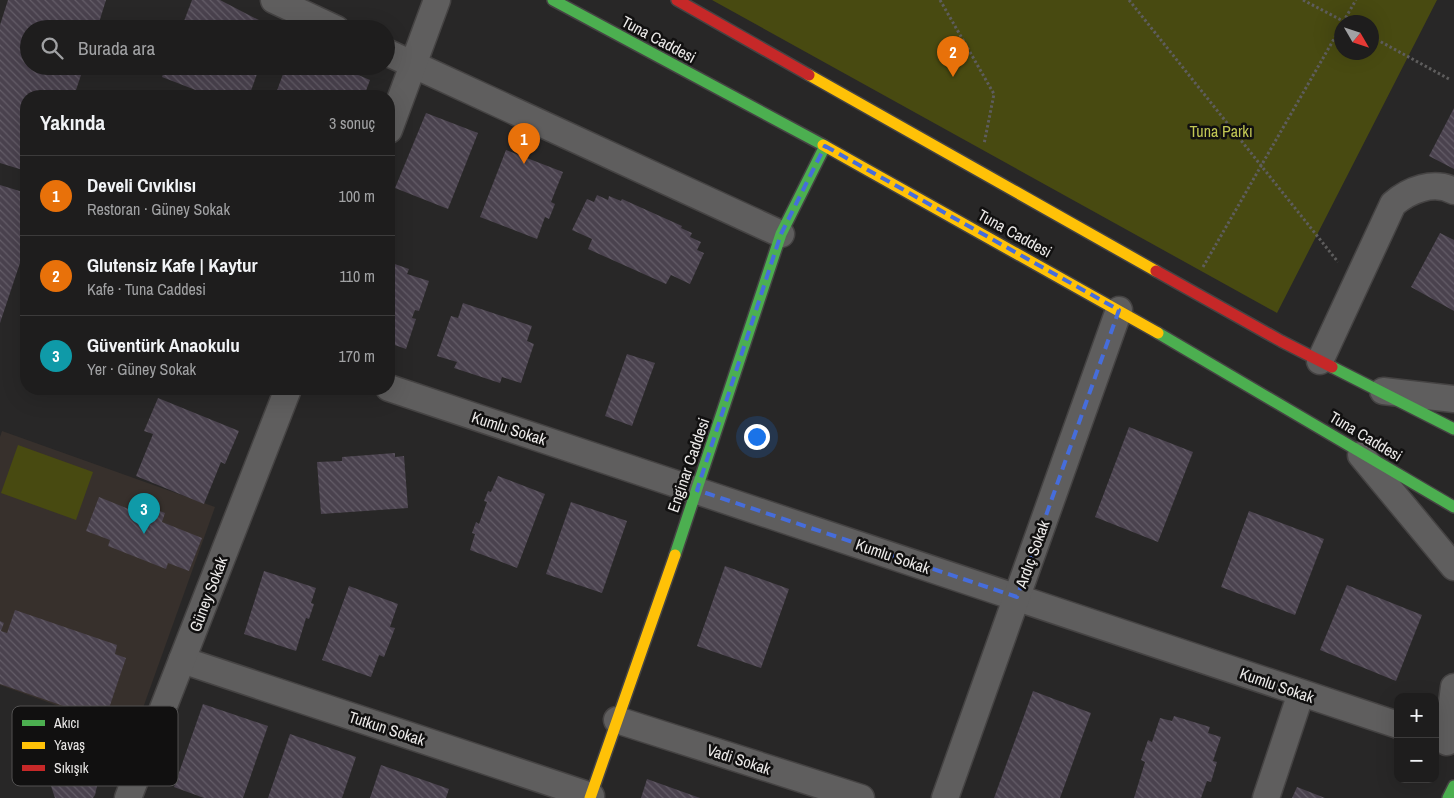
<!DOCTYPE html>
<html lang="tr">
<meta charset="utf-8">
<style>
:root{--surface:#1e1d1d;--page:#262626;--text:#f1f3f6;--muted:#a1a2a4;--line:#3c3b3b;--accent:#ea580c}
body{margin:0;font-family:"Archivo Narrow",sans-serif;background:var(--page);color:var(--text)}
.controls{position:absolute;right:15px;bottom:15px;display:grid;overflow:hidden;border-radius:10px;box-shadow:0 5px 20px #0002}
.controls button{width:45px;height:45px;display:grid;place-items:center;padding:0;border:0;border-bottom:1px solid var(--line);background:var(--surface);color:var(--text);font:25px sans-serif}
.compass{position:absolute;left:1334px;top:15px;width:45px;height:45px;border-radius:50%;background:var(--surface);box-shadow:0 5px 20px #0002;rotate:129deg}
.you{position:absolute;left:756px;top:436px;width:18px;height:18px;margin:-12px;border:4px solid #fff;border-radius:50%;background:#1a73e8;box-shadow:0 0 0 8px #1a73e833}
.badge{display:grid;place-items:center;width:32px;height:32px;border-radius:50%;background:var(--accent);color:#fff;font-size:16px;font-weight:700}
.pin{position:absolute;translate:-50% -41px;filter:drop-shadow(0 1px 2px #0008)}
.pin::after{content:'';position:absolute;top:26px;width:18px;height:15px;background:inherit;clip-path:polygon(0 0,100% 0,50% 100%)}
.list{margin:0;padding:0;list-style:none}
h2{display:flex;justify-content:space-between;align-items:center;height:65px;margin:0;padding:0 20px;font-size:21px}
h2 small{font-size:16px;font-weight:400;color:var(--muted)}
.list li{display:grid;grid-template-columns:32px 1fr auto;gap:15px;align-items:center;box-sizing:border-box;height:80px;padding:0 20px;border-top:1px solid var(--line)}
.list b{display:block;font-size:19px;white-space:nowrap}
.list p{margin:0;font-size:16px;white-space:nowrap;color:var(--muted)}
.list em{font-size:16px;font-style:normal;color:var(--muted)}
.icon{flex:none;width:28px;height:28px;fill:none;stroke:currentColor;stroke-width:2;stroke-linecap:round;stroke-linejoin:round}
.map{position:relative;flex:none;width:1454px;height:798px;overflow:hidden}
.search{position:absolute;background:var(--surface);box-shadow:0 5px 20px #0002;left:20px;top:20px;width:375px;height:55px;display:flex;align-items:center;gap:12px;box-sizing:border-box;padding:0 18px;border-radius:28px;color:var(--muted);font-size:19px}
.panel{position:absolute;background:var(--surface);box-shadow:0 5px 20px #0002;left:20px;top:90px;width:375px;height:305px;border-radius:20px}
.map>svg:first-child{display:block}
.built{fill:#37302c}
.green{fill:#484a11;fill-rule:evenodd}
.building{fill:url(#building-back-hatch)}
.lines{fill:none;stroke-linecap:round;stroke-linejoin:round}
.street-casing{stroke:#454343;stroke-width:29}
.fast-casing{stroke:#454343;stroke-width:14}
.slow-casing{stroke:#454343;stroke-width:14}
.jam-casing{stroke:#454343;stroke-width:14}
.path{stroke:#5e5d5d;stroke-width:3;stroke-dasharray:2.5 2.5;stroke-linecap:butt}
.street{stroke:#5f5e5e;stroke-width:26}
.fast{stroke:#4caf50;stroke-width:11}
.slow{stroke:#ffc107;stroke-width:11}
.jam{stroke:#c62828;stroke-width:11}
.marked{fill:none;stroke:#466ddb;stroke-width:4;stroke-dasharray:10 6;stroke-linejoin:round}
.labels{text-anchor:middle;stroke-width:5;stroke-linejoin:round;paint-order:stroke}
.street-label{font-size:16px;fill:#ebe9e8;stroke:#111010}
.park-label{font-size:16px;fill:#c2c754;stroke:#111010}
.key{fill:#111010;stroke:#525151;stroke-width:1}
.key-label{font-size:14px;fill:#ebe9e8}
</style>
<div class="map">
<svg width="1454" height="798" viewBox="0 0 1454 798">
<defs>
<pattern id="building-back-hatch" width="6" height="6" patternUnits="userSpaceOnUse" patternTransform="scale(1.25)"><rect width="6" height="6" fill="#4a424e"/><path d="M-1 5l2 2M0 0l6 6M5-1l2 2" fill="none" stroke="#645d68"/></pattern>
</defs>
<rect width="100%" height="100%" fill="#282727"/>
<!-- built -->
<polygon class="built" points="2,431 215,507 134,733 0,685 0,437"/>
<!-- green -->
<g class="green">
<path d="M 712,0 L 1437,0 L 1277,313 ZM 1372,22 L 1372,52 L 1342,52 L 1342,22 Z"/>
<polygon points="18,445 93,472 76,520 1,493"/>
</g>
<!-- building -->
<g class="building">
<polygon points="8,0 106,0 97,29 29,29 29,66 84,66 74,96 26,96 26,171 0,163 0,25"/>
<polygon points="192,0 220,0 276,29 181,29"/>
<polygon points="166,66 260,66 249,96 211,96 162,77"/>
<polygon points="286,66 337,66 370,80 364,96 275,96"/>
<polygon points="1454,108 1454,169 1429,156"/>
<polygon points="426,113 478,133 448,209 395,188"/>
<polygon points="506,150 563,172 551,202 555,204 549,219 545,217 537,239 480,217"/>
<polygon points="0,185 26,193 26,245 0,323"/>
<polygon points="597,195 608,200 609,196 621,201 622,199 682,226 681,228 692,233 690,237 701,242 697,250 704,253 690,284 671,275 666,284 588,249 592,239 572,230 587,199 594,202"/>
<polygon points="1440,233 1454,240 1454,311 1411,287"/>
<polygon points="389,262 409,269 407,274 429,281 419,311 415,310 412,318 416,319 406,349 389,343"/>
<polygon points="463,303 532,326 527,341 534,344 521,383 502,377 500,383 454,368 457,362 437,356 451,316 458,318"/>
<polygon points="627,354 655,363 632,426 605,416"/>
<polygon points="158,398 239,431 225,464 221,462 204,504 136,476 153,434 144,431"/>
<polygon points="1129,427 1193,452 1158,542 1095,517"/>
<polygon points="395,453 395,457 404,456 408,508 321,514 317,462 342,461 342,457"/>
<polygon points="498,476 545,494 517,568 470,550 475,534 472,533 476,522 479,524 487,502 484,501 488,491 491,492"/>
<polygon points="99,497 131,510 134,501 165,513 162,522 202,538 189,571 168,563 166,569 108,546 110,540 86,531"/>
<polygon points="571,502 627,521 602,593 546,574"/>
<polygon points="1249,511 1324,539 1295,615 1221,587"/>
<polygon points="725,566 789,589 761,668 697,646"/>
<polygon points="264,571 316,588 311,603 314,604 309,619 306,618 296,651 244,634"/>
<polygon points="1347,585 1422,615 1396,681 1320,650"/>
<polygon points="349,586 398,604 390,627 395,628 384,657 379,655 371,677 322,660"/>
<polygon points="15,610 117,645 115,654 126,658 106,717 83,709 81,712 0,684 0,621 4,623 1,631 7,633"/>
<polygon points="1033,691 1091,713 1060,798 994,798"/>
<polygon points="203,704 268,726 243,798 204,798 174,787"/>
<polygon points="1174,716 1210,727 1208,733 1221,737 1213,761 1217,762 1211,782 1207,781 1201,798 1134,798 1145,762 1141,760 1148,740 1152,742 1160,718 1172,721"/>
<polygon points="290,734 356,757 342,798 268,798"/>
<polygon points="74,763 83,765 91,770 95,777 97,786 95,795 93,798 55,798 51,786 53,777 58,770 66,765"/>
<polygon points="381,765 449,789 446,798 370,798"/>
<polygon points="647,779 700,798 641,798"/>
<polygon points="1297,787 1325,798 1292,798"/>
</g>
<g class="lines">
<!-- street casing -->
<g class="street-casing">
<g id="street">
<polyline points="274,0 336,29"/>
<polyline points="386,52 781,234"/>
<polyline points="389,130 437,0"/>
<path d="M 1320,361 L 1393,204 C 1409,190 1434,180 1454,191"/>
<polyline points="389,388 1398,725"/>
<polyline points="1383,391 1454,399"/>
<polyline points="1361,455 1454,567"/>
<polyline points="182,660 591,796"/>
<polyline points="617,720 861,798"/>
<polyline points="1447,742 1454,687"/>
<polyline points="128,798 288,389"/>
<polyline points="945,798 1119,310"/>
<polyline points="1266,798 1301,693"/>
</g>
</g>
<!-- fast casing -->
<g class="fast-casing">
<g id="fast">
<polyline points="553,0 823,145"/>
<polyline points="1158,333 1454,507"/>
<polyline points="1332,367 1454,429"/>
<polyline points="675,555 781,234 825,146"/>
<polyline points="1448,798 1454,786"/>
</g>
</g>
<!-- slow casing -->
<g class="slow-casing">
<g id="slow">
<polyline points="809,75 1156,271"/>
<polyline points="823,145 1158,333"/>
<polyline points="590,798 675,555"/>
</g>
</g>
<!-- jam casing -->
<g class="jam-casing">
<g id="jam">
<polyline points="677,0 809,75"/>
<polyline points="1156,271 1281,341 1332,367"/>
</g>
</g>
<!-- path -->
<g class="path">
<polyline points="940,0 994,94 984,144"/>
<polyline points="1129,0 1338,262"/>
<polyline points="1303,0 1345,22"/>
<polyline points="1343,22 1356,0"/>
<polyline points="1372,37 1449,79"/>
<polyline points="1203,267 1342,25"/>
</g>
<!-- street -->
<use href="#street" class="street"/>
<!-- fast -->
<use href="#fast" class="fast"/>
<!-- slow -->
<use href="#slow" class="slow"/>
<!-- jam -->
<use href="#jam" class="jam"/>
</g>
<!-- marked area -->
<path class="marked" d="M 825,146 L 1119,310 L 1017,597 L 697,490 L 781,234 Z"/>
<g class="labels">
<!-- street labels -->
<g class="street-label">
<text transform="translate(659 39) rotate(28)" y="6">Tuna Caddesi</text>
<text transform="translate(1015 233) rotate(29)" y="6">Tuna Caddesi</text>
<text transform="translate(509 428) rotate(18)" y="6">Kumlu Sokak</text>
<text transform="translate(1366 436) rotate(31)" y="6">Tuna Caddesi</text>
<text transform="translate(688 465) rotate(-71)" y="6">Enginar Caddesi</text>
<text transform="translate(1032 554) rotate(-70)" y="6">Ardıç Sokak</text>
<text transform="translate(893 556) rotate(19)" y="6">Kumlu Sokak</text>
<text transform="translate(208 594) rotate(-69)" y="6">Güney Sokak</text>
<text transform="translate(1277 685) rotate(19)" y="6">Kumlu Sokak</text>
<text transform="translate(387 728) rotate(18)" y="6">Tutkun Sokak</text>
<text transform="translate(739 759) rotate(18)" y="6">Vadi Sokak</text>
</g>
<!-- park labels -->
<g class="park-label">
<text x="1221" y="137">Tuna Parkı</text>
</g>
</g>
<!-- legend -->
<rect x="12" y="706" width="166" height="80" rx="8" class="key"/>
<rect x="22" y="720" width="23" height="6" fill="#4caf50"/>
<rect x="22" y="742" width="23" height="7" fill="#ffc107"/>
<rect x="22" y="765" width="23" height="6" fill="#c62828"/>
<g class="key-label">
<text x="54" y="728">Akıcı</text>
<text x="54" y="750">Yavaş</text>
<text x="54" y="773">Sıkışık</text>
</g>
</svg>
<div class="controls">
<button>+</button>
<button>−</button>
</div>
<svg class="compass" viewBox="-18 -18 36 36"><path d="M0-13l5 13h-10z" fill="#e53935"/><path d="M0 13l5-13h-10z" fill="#a1a2a4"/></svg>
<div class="you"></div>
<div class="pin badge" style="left:524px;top:164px;background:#e8710a">1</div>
<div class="pin badge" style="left:953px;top:77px;background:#e8710a">2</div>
<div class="pin badge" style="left:144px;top:534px;background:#0f9aa8">3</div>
<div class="search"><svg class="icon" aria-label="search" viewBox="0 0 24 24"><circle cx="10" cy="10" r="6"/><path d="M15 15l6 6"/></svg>Burada ara</div>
<section class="panel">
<h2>Yakında<small>3 sonuç</small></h2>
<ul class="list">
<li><span class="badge" style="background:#e8710a">1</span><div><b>Develi Cıvıklısı</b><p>Restoran · Güney Sokak</p></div><em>100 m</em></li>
<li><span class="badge" style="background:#e8710a">2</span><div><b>Glutensiz Kafe | Kaytur</b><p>Kafe · Tuna Caddesi</p></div><em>110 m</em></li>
<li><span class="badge" style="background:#0f9aa8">3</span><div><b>Güventürk Anaokulu</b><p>Yer · Güney Sokak</p></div><em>170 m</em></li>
</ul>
</section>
</div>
